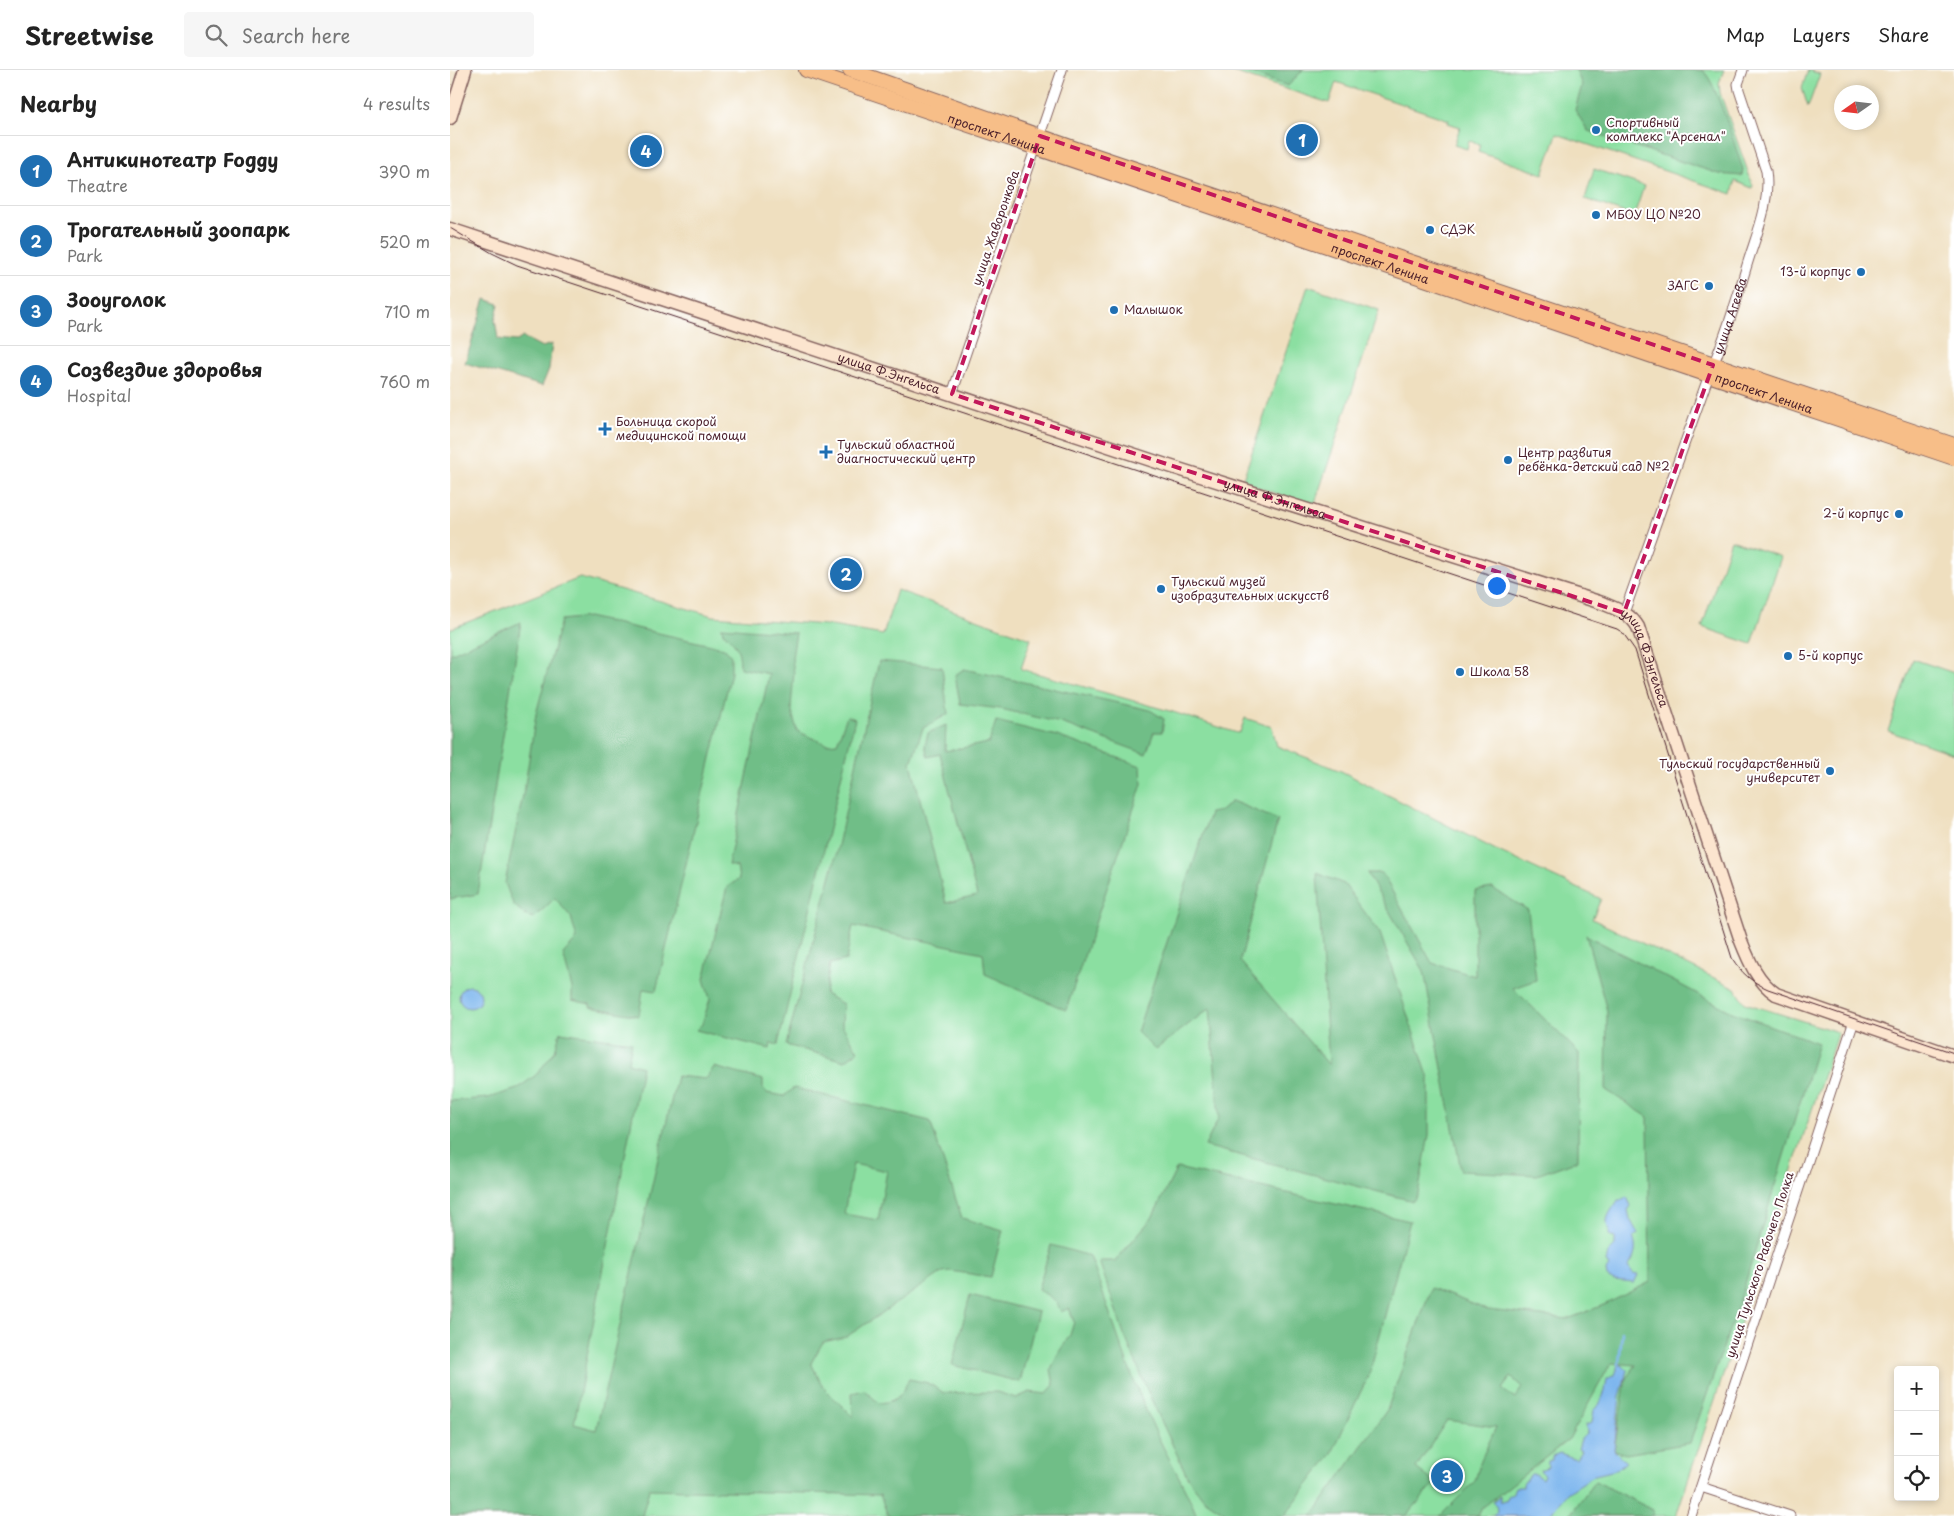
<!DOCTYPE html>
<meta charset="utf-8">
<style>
:root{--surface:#fff;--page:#f6f6f6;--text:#222;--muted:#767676;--line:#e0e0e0;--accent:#1f6fb2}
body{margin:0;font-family:"Playpen Sans",sans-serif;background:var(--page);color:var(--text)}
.controls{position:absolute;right:15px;bottom:15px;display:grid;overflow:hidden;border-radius:5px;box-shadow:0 2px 8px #0003}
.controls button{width:45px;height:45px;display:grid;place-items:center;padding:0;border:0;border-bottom:1px solid var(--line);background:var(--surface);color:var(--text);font:25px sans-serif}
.compass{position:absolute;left:1384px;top:15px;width:45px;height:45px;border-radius:50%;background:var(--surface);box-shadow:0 2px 8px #0003;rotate:256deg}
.you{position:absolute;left:1046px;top:515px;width:18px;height:18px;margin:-12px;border:4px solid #fff;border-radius:50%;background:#1a73e8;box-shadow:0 0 0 8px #1a73e833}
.badge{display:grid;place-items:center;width:32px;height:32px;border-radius:50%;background:var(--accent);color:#fff;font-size:16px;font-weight:700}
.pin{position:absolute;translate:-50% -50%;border:2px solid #fff;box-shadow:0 1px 5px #0006}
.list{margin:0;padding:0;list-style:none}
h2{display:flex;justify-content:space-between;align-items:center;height:65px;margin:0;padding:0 20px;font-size:21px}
h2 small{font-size:16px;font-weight:400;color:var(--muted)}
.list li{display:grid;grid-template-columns:32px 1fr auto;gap:15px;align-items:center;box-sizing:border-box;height:70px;padding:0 20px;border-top:1px solid var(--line)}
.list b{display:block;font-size:19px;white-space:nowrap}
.list p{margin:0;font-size:16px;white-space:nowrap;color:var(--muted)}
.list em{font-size:16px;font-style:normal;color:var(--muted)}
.icon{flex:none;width:28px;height:28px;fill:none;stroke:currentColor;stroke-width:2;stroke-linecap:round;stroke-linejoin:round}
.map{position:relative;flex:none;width:1504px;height:1446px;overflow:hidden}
header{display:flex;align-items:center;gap:30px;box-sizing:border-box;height:70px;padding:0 25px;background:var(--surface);border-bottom:1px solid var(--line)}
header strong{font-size:24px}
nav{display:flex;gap:28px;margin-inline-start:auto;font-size:18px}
.search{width:350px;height:45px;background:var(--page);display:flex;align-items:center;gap:12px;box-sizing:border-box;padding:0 18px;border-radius:5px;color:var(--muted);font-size:19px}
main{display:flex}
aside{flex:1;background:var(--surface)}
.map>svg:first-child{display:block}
.green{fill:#8bdfa1;stroke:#6a7f66}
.forest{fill:#70be87;stroke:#5d6e59;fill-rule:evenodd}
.water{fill:#7db6ee;stroke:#646a8c}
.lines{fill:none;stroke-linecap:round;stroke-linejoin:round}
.stream{stroke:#7db6ee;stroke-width:2.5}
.street-casing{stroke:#84625f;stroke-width:11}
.secondary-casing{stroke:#84625f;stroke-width:15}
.primary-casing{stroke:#84625f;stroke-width:16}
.street{stroke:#fff;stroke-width:9}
.secondary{stroke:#fce5cf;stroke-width:12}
.primary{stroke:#f7be88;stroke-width:14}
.tram{stroke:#4a1f2b;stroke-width:1}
.marked{fill:none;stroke:#c2185b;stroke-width:4;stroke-dasharray:10 6;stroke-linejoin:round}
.poi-dot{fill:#1f6fb2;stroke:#fff;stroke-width:2}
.labels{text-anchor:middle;stroke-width:4;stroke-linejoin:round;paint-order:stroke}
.poi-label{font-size:12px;fill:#4a1f2b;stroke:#fff;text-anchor:start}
.street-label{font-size:12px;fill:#4a1f2b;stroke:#fff}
</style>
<header>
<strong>Streetwise</strong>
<div class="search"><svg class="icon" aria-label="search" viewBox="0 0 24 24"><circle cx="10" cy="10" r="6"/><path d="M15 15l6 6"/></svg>Search here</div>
<nav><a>Map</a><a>Layers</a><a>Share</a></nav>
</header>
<main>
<aside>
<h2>Nearby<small>4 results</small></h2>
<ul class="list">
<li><span class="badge">1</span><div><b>Антикинотеатр Foggy</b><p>Theatre</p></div><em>390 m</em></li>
<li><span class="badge">2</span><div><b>Трогательный зоопарк</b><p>Park</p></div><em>520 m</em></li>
<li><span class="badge">3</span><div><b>Зооуголок</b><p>Park</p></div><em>710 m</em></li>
<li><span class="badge">4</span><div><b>Созвездие здоровья</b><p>Hospital</p></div><em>760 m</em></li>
</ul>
</aside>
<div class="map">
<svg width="1504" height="1446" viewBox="0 0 1504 1446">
<rect width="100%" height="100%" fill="#fff"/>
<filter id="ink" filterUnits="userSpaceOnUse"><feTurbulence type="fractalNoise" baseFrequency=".02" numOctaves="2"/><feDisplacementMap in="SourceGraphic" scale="10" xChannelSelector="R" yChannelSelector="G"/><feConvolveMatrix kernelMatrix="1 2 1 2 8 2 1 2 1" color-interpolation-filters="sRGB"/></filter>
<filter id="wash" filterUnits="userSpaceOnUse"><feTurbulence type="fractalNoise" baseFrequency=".0096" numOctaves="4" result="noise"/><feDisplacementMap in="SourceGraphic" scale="20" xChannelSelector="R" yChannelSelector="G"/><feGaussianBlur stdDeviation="1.12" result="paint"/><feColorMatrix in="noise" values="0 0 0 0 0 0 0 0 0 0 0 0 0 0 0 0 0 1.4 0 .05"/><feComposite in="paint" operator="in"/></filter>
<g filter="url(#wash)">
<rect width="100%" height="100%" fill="#efdfbf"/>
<!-- green -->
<g class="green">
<polygon points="777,0 1274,0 1269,13 1270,23 1303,116 1302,118 1285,111 1282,124 1107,64 1093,104 1028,82 1030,74 1019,71 1017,79 1004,75 1010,57 998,53 999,50 886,12 879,33"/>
<polygon points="1358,0 1370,4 1358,37 1352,18"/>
<polygon points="1144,99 1194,116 1184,146 1135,129"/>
<polygon points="858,216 929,240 864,436 792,412"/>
<polygon points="1281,470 1331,487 1302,574 1252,557"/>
<polygon points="130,508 263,546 376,555 433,565 447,520 581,569 571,599 723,642 787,663 790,662 795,648 822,657 827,676 891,701 1046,780 1151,829 1142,849 1285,918 1295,933 1388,962 1226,1446 0,1446 0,559"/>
<polygon points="1463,589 1504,603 1504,684 1438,661"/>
</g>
<!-- forest -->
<g class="forest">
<polygon points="790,0 853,0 838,16"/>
<path d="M 1126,0 L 1252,0 C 1266,9 1286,80 1293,99 L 1292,106 L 1269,104 L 1138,61 L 1125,40 L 1132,15 Z"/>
<polygon points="35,229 49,234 45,250 48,269 67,271 73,267 92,277 102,274 99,299 92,316 15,293"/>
<polygon points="138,547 274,578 281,586 281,603 206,921 193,919 189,946 140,937 140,934 122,930 122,918 113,884 127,869 121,847 105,828 84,848 76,846 63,834 55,813 75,715 86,644 111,550"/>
<polygon points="71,552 28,824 0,829 0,584"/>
<path d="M 272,557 L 346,563 L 342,588 L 344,603 L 341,637 L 347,661 L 376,674 L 387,673 L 397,646 L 405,649 L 328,975 L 321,973 L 320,979 L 246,960 L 252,954 L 260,929 L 254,909 L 277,817 L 289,809 L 287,797 L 278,795 L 319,604 L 290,598 C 290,581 287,573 273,563 Z"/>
<polygon points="429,591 492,597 498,644 473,658 461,693 496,833 527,826 490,684 478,687 475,675 478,663 496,655 495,681 539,673 546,651 607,666 691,696 692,714 616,940 535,904 533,883 403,856 396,890 380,894 375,924 393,934 392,955 408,981 395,991 336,975 385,789"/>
<polygon points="514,599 700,640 714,649 712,662 704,662 696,684 611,653 551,639 510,634 505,605"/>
<polygon points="782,731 828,750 790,891 879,995 867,803 894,814 930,863 979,1009 979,1065 968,1124 963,1131 755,1076 769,1047 760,938 705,980 687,962 760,743 771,741"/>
<polygon points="917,803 932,803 982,893 1025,906 1025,821 1042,818 1078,840 1086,910 1063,918 1129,983 1128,1090 1087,1105 1011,1101 974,901"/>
<path d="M 1136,865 L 1282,942 L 1368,973 L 1292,1224 L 1240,1373 L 1176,1384 L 1164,1380 L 1176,1308 L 1186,1295 L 1161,1293 L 1119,1369 L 1032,1438 L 1028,1446 L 990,1446 L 1025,1411 L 1031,1390 L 1046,1357 L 997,1350 L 966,1398 L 985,1413 L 956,1446 L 862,1446 L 937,1340 L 981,1218 L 1038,1240 L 1118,1249 L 1156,1234 L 1200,1212 L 1198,1047 L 1156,1020 L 1157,941 ZM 1061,1307 L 1072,1317 L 1065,1329 L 1052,1319 Z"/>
<path d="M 110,962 L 182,972 L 178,993 L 192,997 L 124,1354 L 146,1360 L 227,1006 L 256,1009 L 264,997 L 313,1010 L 313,1018 L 317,1023 L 334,1026 L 344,1018 L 480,1051 L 512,1148 L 553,1160 L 541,1207 L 500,1201 L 493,1202 L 396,1267 L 373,1272 L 361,1293 L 373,1317 L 403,1347 L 402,1323 L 414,1320 L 429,1333 C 449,1331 450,1326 459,1309 L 478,1313 L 494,1323 L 547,1322 L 566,1328 L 580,1322 L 596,1324 L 604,1315 L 601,1299 L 609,1282 L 620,1265 L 624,1252 L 619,1238 L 611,1242 L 606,1231 L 588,1219 L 601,1175 L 640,1186 C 660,1243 678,1301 703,1356 C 717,1387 735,1415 747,1446 L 438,1446 L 430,1425 L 199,1419 L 192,1446 L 0,1446 L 0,1031 L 38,1028 L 67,1019 L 86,1005 L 105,981 ZM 403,1094 L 437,1101 L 428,1150 L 394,1144 Z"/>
<polygon points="727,1098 960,1151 920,1302 881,1385 834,1446 780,1446 754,1429 738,1408 701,1329 674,1264 649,1191 665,1191 702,1148"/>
<polygon points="520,1225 588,1242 570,1312 502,1295"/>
<polygon points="1145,1411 1203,1440 1203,1446 1119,1446"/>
</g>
<!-- water -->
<g class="water">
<circle cx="20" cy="927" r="11"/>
<path d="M 1177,1127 L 1181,1136 L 1178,1140 L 1180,1149 L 1188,1164 L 1183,1167 C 1187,1178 1186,1187 1178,1197 L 1183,1204 L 1188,1205 L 1184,1213 L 1164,1211 L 1157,1207 L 1156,1200 L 1160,1197 L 1158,1193 L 1156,1192 L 1158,1183 L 1165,1176 L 1165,1168 L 1159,1165 C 1160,1160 1157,1157 1157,1153 C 1156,1145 1165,1136 1168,1130 L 1173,1130 Z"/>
<polygon points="1169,1294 1173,1296 1177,1300 1170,1327 1164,1380 1176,1392 1166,1400 1145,1405 1117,1423 1099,1446 1043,1446 1047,1441 1046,1435 1042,1432 1050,1426 1050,1431 1056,1431 1059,1425 1062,1425 1065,1417 1073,1417 1073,1414 1081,1404 1086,1404 1092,1409 1094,1405 1090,1400 1098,1397 1098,1391 1102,1390 1102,1386 1110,1383 1126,1389 1131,1381 1128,1379 1131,1369 1137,1363 1136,1355 1142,1353 1144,1340 1149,1335 1155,1321 1157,1309 1165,1305"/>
</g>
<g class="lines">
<!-- stream -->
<polyline class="stream" points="1169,1294 1172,1262"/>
</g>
</g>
<g filter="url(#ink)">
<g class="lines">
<!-- street casing -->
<g class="street-casing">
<g id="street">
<path id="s1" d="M 1263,295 C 1277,262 1287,229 1297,195 C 1306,165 1321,133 1316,101 L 1289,20 L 1288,14 L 1293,0"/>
<polyline points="502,324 612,0"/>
<polyline points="1174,543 1259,305"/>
<polyline points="1251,1417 1340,1446"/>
<polyline points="1241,1446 1404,951"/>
</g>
</g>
<!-- secondary casing -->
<g class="secondary-casing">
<g id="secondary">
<polyline points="0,48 15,0"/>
<path id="s2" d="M 0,159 L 719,396 L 1152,533 C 1166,539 1180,543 1188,557 L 1291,871 C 1299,891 1307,911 1326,924 L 1504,986"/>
</g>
</g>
<!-- primary casing -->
<g class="primary-casing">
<g id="primary">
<path id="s3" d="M 356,0 L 1504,388"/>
<polyline points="400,0 638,83 1504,375"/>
</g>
</g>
<!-- street -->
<use href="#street" class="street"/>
<!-- secondary -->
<use href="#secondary" class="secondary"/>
<!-- primary -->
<use href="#primary" class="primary"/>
<!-- tram -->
<path class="tram" d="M 0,158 L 42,183 L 67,195 L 1167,559 L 1173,563 L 1185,580 L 1282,888 C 1291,903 1302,912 1318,919 L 1504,983"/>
</g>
</g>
<!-- marked area -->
<path class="marked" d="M 590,66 L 1263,295 L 1174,543 L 502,324 Z"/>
<!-- markers -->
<g class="poi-dot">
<circle cx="1146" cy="60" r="5"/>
<circle cx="1146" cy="145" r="5"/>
<circle cx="980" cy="160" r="5"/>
<circle cx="1411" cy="202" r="5"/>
<circle cx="1259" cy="216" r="5"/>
<circle cx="664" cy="240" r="5"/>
<path d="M152.5 351.5h5v5h5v5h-5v5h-5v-5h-5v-5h5z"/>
<path d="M373.5 374.5h5v5h5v5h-5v5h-5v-5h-5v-5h5z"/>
<circle cx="1058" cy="390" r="5"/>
<circle cx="1449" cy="444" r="5"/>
<circle cx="711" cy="519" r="5"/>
<circle cx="1338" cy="586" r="5"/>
<circle cx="1010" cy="602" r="5"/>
<circle cx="1380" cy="701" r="5"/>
</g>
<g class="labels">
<!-- poi labels -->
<g class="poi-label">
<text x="1156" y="57">Спортивный<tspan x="1156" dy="14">комплекс "Арсенал"</tspan></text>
<text x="1156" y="149">МБОУ ЦО №20</text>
<text x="990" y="164">СДЭК</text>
<text x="1401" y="206" text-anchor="end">13-й корпус</text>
<text x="1249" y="220" text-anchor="end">ЗАГС</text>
<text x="674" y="244">Малышок</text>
<text x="166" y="356">Больница скорой<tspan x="166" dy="14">медицинской помощи</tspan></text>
<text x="387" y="379">Тульский областной<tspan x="387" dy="14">диагностический центр</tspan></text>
<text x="1068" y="387">Центр развития<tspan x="1068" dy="14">ребёнка-детский сад №2</tspan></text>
<text x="1439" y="448" text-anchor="end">2-й корпус</text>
<text x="721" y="516">Тульский музей<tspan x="721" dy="14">изобразительных искусств</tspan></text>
<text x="1348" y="590">5-й корпус</text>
<text x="1020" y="606">Школа 58</text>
<text x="1370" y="698" text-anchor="end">Тульский государственный<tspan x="1370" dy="14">университет</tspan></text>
</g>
<!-- street labels -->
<g class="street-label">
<text dy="4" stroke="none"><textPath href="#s3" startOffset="201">проспект Ленина</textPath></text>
<text transform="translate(546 158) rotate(-71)" y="4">улица Жаворонкова</text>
<text dy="4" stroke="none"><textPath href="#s3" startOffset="606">проспект Ленина</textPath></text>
<text dy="4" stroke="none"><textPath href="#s1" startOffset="52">улица Агеева</textPath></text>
<text dy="4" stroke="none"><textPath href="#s2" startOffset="462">улица Ф.Энгельса</textPath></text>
<text dy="4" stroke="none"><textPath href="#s3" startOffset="1011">проспект Ленина</textPath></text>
<text dy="4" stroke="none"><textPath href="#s2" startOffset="868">улица Ф.Энгельса</textPath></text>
<text dy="4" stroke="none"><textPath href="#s2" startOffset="1286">улица Ф.Энгельса</textPath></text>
<text transform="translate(1310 1195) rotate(-72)" y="4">улица Тульского Рабочего Полка</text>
</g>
</g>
</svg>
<div class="controls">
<button>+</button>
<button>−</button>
<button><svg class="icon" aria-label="locate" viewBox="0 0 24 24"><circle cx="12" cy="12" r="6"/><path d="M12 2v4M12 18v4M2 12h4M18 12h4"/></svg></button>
</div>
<svg class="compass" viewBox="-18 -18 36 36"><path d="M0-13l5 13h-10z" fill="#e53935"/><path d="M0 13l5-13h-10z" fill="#767676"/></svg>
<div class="you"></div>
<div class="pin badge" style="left:852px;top:70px">1</div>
<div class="pin badge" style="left:396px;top:504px">2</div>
<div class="pin badge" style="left:997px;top:1406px">3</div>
<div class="pin badge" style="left:196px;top:81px">4</div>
</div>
</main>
